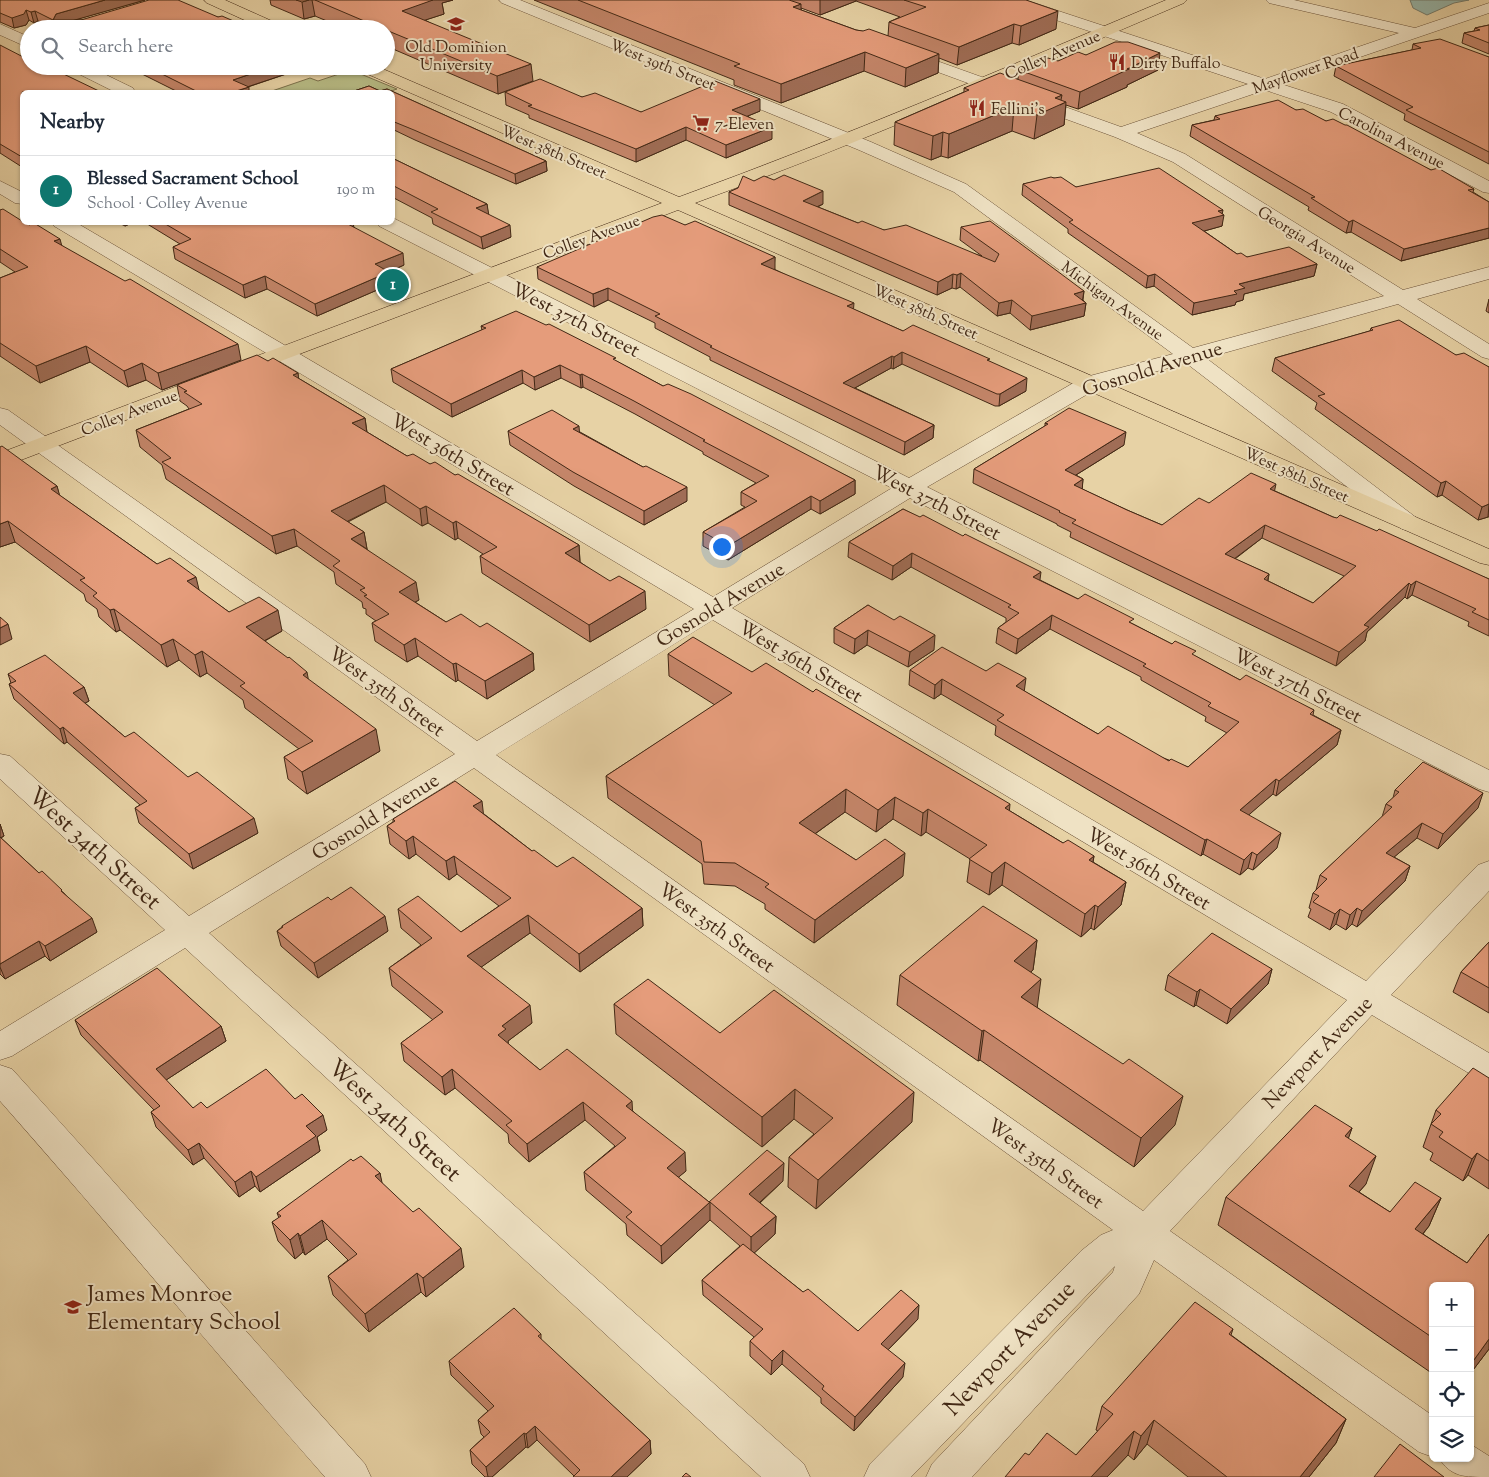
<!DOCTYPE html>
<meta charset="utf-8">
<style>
:root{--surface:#fff;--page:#f6f6f7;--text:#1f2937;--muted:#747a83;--line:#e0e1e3;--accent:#0f766e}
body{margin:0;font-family:"Sorts Mill Goudy",serif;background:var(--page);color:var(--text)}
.controls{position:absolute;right:15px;bottom:15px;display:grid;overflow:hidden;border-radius:8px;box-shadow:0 1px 4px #0004}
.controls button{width:45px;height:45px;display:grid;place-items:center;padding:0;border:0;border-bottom:1px solid var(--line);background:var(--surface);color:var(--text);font:25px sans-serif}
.you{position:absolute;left:721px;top:546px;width:18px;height:18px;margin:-12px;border:4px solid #fff;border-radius:50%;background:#1a73e8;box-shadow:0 0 0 8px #1a73e833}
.badge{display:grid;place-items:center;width:32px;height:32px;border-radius:50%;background:var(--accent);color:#fff;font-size:16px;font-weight:700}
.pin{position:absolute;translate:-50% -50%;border:2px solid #fff;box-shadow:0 1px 5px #0006}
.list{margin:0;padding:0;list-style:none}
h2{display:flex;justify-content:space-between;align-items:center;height:65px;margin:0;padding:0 20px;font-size:21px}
h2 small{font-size:16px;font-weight:400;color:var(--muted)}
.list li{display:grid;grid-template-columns:32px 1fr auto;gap:15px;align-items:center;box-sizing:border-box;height:70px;padding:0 20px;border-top:1px solid var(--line)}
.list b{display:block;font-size:19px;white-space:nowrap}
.list p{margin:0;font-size:16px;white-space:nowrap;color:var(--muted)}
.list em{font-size:16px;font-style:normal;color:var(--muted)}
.icon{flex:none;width:28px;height:28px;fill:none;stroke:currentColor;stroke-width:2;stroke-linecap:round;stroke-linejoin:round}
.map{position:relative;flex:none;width:1489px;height:1477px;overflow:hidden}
.search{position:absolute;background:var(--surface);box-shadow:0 1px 4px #0004;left:20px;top:20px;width:375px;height:55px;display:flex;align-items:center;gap:12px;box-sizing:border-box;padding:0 18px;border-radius:28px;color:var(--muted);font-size:19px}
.panel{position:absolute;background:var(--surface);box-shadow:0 1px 4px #0004;left:20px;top:90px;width:375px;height:135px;border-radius:8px}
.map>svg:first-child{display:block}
.green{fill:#b7bb85;stroke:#7c724d}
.water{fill:#97b7ab;stroke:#757e6f}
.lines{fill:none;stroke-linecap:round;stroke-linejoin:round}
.minor-casing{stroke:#6b5239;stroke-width:1}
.major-casing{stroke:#422815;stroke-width:1}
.minor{fill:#efe2c4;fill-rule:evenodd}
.major{fill:#e7d2a5;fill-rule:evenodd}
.wall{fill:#c5866a;stroke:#422815;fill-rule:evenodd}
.shaded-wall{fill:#a06d56;stroke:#422815}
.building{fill:#e59c7b;stroke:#422815;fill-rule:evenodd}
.labels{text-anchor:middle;stroke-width:4;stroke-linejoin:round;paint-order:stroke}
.far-poi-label{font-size:16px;fill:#422815;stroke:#efe2c4;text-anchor:start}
.far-street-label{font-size:16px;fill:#422815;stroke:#efe2c4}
.street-label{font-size:20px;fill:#422815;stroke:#efe2c4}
.near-street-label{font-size:24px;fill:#422815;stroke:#efe2c4}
.near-poi-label{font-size:24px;fill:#422815;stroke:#efe2c4;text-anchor:start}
</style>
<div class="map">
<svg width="1489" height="1477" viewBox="0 0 1489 1477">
<rect width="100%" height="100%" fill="#e7d2a5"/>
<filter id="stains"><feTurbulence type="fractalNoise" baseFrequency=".004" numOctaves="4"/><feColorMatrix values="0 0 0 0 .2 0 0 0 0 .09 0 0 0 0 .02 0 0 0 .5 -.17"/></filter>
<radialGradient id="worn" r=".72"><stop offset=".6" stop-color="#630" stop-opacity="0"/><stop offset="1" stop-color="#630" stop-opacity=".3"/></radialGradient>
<!-- green -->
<polygon class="green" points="351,70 397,89 388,92 269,92 310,78 318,81"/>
<!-- water -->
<polygon class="water" points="1410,0 1469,0 1454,3 1427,15 1413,8"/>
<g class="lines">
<!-- minor casing -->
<g class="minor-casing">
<g id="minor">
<path d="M 499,0 L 520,0 L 871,142 L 966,184 L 1193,348 L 1384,296 L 1173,162 L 1115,137 L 897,57 L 895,54 L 897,51 L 909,51 L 1121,127 L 1248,84 L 1005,3 L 1002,0 L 1025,0 L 1265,79 L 1399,33 L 1269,3 L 1266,0 L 1294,0 L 1415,28 L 1489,3 L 1489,13 L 1281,84 L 1343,104 L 1489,181 L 1489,193 L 1483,192 L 1331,112 L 1265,90 L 1137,133 L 1185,154 L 1403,290 L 1489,267 L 1489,279 L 1417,299 L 1489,344 L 1489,359 L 1482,357 L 1398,304 L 1206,358 L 1418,519 L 1422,524 L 1418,529 L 1410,531 L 1402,529 L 1186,363 L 1098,388 L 927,487 L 1489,770 L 1489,792 L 1479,789 L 910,498 L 732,608 L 1366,981 L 1478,865 L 1489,861 L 1489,891 L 1391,995 L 1489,1053 L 1489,1082 L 1477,1078 L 1372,1015 L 1170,1231 L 1433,1416 L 1433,1457 L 1419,1452 L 1154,1260 L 1139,1294 L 972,1477 L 926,1477 L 932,1464 L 1113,1272 L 1115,1266 L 911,1477 L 864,1477 L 870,1464 L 1081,1251 L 1101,1235 L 1113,1230 L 474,768 L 209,933 L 804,1464 L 810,1477 L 761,1477 L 185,948 L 12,1056 L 0,1060 L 0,1031 L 165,930 L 0,779 L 0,754 L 10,756 L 189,916 L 455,754 L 0,425 L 0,408 L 8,410 L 477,741 L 694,609 L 54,226 L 52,222 L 75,222 L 713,597 L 892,488 L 379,226 L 377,222 L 392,222 L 393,218 L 909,478 L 1082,378 L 1173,354 L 954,192 L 859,150 L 502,3 ZM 713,620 L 1347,1000 L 1143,1211 L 496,755 Z"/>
<polygon points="0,24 29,37 29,48 0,35"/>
<polygon points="67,66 88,66 133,88 135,92 115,92 69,69"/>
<polygon points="0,181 22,192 22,204 15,203 0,194"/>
<path d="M 0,1065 L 12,1069 C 131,1199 246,1333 365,1464 L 371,1477 L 325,1477 C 215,1353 110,1225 0,1101 Z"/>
<path d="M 1470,1444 L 1489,1456 L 1489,1477 C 1464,1477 1451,1477 1439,1458 L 1470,1458 Z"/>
</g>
</g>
<!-- major casing -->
<g class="major-casing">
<g id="major">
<polygon points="204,0 225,0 283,26 285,29 264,29 207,3"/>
<path d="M 1166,0 L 1187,0 L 1184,3 C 1022,72 861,143 695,203 L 1489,549 L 1489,565 L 1480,563 L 678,210 L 0,468 L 0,453 L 662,203 L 356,69 L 354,66 L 376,66 L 679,197 C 844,137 1005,68 1166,0 Z"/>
</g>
</g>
<!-- minor -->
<use href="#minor" class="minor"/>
<!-- major -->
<use href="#major" class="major"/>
</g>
<!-- wall -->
<g class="wall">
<polygon points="0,0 145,0 74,20 218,17 252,29 52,29 38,21 34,23 29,20 26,25 14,28 0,22"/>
<polygon points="270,0 453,0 442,3 444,14 425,20 533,81 498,94 386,46 386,29 346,29 315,16 304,19 271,5"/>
<path d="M 534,0 L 1026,0 L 1056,29 L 1019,45 L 1012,43 L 957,65 L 939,58 L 938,73 L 905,87 L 864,71 L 781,103 L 734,85 L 734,80 ZM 856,1 L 900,17 L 889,22 L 888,36 L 856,30 L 801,10 L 801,8 L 820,15 Z"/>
<polygon points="1489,25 1489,54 1462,43 1464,33 1474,31 1475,28"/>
<polygon points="1413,44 1489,57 1489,164 1404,120 1405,114 1334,76 1336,66 1412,50"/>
<polygon points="0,45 22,92 22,167 0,153"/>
<polygon points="1086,55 1158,70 1127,85 1127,87 1078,109 1066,105 1064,125 1034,139 1012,131 948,158 941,156 931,160 894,145 895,122 964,92 964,88 1018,79 1019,70"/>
<polygon points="126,66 307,66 307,67 248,87 249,92 178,92"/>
<polygon points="369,86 380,91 387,89 546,161 547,171 516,184 415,140 392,129 392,92 351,92"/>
<polygon points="505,92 582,97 641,112 760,111 748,116 772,139 726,158 686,140 636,162 529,118 529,115 506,105"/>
<polygon points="1296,110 1326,121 1431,170 1474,189 1473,192 1489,202 1489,238 1401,261 1351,232 1346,233 1308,210 1309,207 1190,136 1192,125 1214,120 1215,116"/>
<polygon points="392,158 487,204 488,214 511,237 483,249 433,224 432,218 392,197"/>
<polygon points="1054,178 1076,187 1222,213 1222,226 1204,231 1237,254 1247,257 1317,264 1314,276 1244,294 1243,300 1236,302 1235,305 1192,315 1154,286 1146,288 1068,233 1068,229 1022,195 1023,184"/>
<polygon points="754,181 823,204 818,207 858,223 982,256 960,240 961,227 1084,291 1083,300 1086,303 1084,316 1030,330 1010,313 997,316 960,287 956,289 952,288 937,295 729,205 729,192"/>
<polygon points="0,210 62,246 241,360 162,390 146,380 128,387 90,362 40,383 0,356 0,278 15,272 0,262"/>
<polygon points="117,222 134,222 125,226"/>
<polygon points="144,222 353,222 354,228 404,265 389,272 391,284 317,316 267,289 245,298 175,259 173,247 180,244"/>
<polygon points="685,225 775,257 774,269 853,309 903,331 989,361 1026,391 999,406 995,406 902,364 893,369 891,368 855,388 934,425 933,438 904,455 710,360 710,357 655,328 655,323 608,300 594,307 538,279 537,267"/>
<polygon points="1489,299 1489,313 1486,311"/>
<polygon points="481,326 616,361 663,386 855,480 855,494 820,514 811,509 728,560 703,546 703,532 745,507 741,505 741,492 756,483 703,454 703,452 635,414 583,387 581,388 561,378 535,390 523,383 452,417 393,382 391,369 482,330"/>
<polygon points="1371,328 1456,355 1489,367 1489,517 1488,517 1478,520 1442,495 1437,497 1315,409 1317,403 1272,371 1275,358 1370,331"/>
<polygon points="268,361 298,373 298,378 365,418 367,432 407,456 430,464 455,475 579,545 580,562 646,609 590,642 482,573 480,556 483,554 458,538 455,540 428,523 422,526 386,502 348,522 364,532 367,549 419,600 415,602 446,622 480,627 533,653 534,670 487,699 458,680 456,682 418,656 407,662 375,641 372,623 376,621 366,614 366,609 363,608 362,602 336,584 334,572 297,546 276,554 166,479 162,465 140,447 136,430 189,409 187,406 180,401 177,385"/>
<path d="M 1045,423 L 1124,445 L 1076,475 L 1083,479 L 1082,489 L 1127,510 L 1162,525 L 1209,503 L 1275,491 L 1333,517 L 1489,579 L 1489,636 L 1468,626 L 1469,622 L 1412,595 L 1407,599 L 1405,597 L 1367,632 L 1365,641 L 1336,666 L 1070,537 L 1071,532 L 1057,525 L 1057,524 L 973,483 L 974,469 L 1045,426 ZM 1262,538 L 1344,576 L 1313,603 L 1268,581 L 1269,574 L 1235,559 Z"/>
<polygon points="508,431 580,432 643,467 687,501 644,525 574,486 510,445"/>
<polygon points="0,447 57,486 59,495 157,564 198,590 229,612 282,631 265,641 308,679 380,751 307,794 288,779 284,757 299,749 245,708 243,700 207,673 200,677 179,660 167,667 120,630 116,632 99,617 97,609 86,601 84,594 15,542 0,547"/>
<polygon points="903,509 1040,580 1078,599 1133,624 1195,656 1240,680 1314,710 1313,715 1341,730 1337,745 1276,796 1273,794 1248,815 1277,848 1253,870 1248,868 1240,875 1203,854 1201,856 995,735 996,726 941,694 934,699 909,685 910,670 986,671 1024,691 1098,734 1188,767 1227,733 1205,721 1206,717 1141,680 1141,677 1050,629 1016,654 996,643 998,628 1006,622 1006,618 911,567 892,580 848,557 849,542"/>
<polygon points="868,605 934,650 908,667 867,645 854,654 834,643 834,628"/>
<polygon points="668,654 752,672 813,692 1063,843 1094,856 1093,862 1126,882 1121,905 1094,930 1091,928 1081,937 1002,885 989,895 967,882 970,859 926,832 921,836 893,819 876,832 845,812 815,834 856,860 903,876 814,943 765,909 765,904 735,886 704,884 702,864 608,798 606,776 715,705 669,676"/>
<polygon points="8,674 84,687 89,701 85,703 125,737 258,833 193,869 139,823 135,808 140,805 67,742 64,744 14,699 9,684 11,683"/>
<polygon points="1395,790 1478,808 1438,849 1417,838 1394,857 1410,866 1405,881 1357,927 1352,924 1346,930 1336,924 1330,930 1308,917 1311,909 1309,908 1313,893 1316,890 1320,875 1382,817 1386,804 1393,798"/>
<polygon points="484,814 532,851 557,867 642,908 643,926 580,972 530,933 481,967 532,1023 508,1041 508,1044 540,1070 633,1111 686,1171 678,1177 709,1202 783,1181 760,1203 776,1216 775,1234 754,1253 803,1292 858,1331 918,1319 888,1350 903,1377 854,1431 821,1403 821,1398 782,1364 771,1375 750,1356 750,1341 754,1337 703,1295 702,1280 740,1246 710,1220 662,1264 627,1235 626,1224 586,1190 584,1172 615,1146 585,1120 529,1162 509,1143 508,1134 455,1088 445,1095 404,1061 401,1043 433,1020 392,986 389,968 421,945 401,928 398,909 461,932 499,906 457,874 449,880 416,854 409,859 390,844 387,826 393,822 393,819"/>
<polygon points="0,824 4,836 1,838 39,873 64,893 97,932 50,961 45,956 5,979 0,974"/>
<polygon points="282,926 388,931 318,978 281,946 277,931 282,927"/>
<polygon points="1037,940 1033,970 1031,972 1037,1007 1175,1125 1134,1167 980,1060 978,1061 897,1005 900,975"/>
<polygon points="1489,942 1489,1013 1453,992 1461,972"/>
<polygon points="1272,969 1268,984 1227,1024 1196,1005 1194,1007 1165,990 1168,975"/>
<polygon points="614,1004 720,1033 912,1122 816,1209 788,1187 789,1157 814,1134 794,1119 762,1147 616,1034"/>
<polygon points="75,1020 221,1026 226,1041 166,1080 193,1108 207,1108 327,1130 317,1137 320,1151 260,1192 255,1186 239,1197 204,1158 193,1165 156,1127 151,1112 154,1110 81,1035"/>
<polygon points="1489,1078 1489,1189 1468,1175 1463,1181 1430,1160 1433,1153 1423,1147 1436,1110"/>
<polygon points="1352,1128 1348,1138 1366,1184 1359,1192 1390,1212 1441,1198 1429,1226 1423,1234 1467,1263 1489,1234 1489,1349 1470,1374 1470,1286 1433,1286 1433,1374 1218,1225 1226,1197"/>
<polygon points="353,1161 380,1173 381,1182 464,1267 426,1297 421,1292 369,1332 333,1295 328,1276 348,1260 327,1239 305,1255 303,1252 295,1259 278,1241 272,1222 279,1218 277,1213"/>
<polygon points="1233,1329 1231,1335 1346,1419 1336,1443 1309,1477 1188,1477 1147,1444 1134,1460 1128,1455 1107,1477 1005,1477 1029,1455 1076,1455 1098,1431 1096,1430 1102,1406"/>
<polygon points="541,1334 541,1340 650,1440 651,1454 627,1477 573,1477 574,1476 537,1440 528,1448 526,1447 492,1477 485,1477 472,1464 470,1450 484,1437 481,1434 478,1420 488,1411 451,1375 449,1361"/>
</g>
<!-- shaded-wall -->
<g class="shaded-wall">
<polygon points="105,0 145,0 61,24 53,20 56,14"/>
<polygon points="309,0 312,0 315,16 304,19 302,2"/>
<polygon points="428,0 453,0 442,3 444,14 404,27 402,11"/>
<polygon points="820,0 856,0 856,1 820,15"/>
<polygon points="801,4 801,22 793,7"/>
<polygon points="26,10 29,20 26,25 14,28 12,18"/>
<polygon points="35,11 38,21 34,23 31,12"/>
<polygon points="1058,11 1056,29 1019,45 1021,26"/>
<polygon points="1014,24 1012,43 957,65 959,47"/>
<polygon points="865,52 864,71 781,103 781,84"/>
<polygon points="1160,53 1158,70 1127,85 1127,87 1078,109 1080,92"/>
<polygon points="939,54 938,73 905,87 906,68"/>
<polygon points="531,64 533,81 498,94 497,76"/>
<polygon points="274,66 307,67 235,91 233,80"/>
<polygon points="249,87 249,92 233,92"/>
<polygon points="1062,95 1060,105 1066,102 1064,125 1034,139 1037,115 1055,98"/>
<polygon points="760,99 760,111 733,122 732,110"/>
<polygon points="1014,107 1012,131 948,158 949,134"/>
<polygon points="686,127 686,140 636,162 636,149"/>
<polygon points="772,127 772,139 726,158 726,145"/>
<polygon points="943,132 941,156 931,160 933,136"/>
<polygon points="546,161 547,171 516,184 515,174"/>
<polygon points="823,191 823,204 803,213 803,201"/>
<polygon points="487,204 489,216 476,208"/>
<polygon points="1223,210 1222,215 1224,215 1222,226 1190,235 1192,223 1218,211"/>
<polygon points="1353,220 1351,232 1346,233 1349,222"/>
<polygon points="124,222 134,222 125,226"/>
<polygon points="343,222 353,222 354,230"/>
<polygon points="510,225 511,237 483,249 481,237"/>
<polygon points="1489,228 1489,238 1401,261 1404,249"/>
<polygon points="60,239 64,254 54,241"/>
<polygon points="403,253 404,265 377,277 375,264"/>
<polygon points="775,257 775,269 761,276 761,264"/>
<polygon points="1317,264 1314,276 1244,294 1243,300 1236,302 1235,305 1192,315 1194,303 1234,291 1239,284"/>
<polygon points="389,272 391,284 317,316 315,304"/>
<polygon points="961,273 960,287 956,289 957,275"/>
<polygon points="953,274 952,288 937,295 938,282"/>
<polygon points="1155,274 1154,286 1146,288 1148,276"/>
<polygon points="265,276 267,289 245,298 243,285"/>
<polygon points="608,288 608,300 594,307 593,294"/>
<polygon points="1084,291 1082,303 1086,303 1084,316 1030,330 1032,316 1074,294"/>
<polygon points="1012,300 1010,313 997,316 999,303"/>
<polygon points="854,303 853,315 847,306"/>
<polygon points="238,344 241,360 162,390 158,373"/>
<polygon points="86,346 90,362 40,383 36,366"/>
<polygon points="902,352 902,364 893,369 894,357"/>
<polygon points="892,356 891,368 842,395 843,383"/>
<polygon points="142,363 146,380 128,387 124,371"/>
<polygon points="560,365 561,378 535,390 534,377"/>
<polygon points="522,370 523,383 452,417 451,404"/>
<polygon points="298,373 300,390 293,375"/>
<polygon points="582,374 583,387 581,388 580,375"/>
<polygon points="1027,378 1026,391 999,406 1000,394"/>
<polygon points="365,418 367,434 352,423"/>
<polygon points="934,425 933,438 904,455 905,442"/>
<polygon points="579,426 580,439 573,429"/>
<polygon points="1126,432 1124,445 1063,483 1065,470"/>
<polygon points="1083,479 1082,492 1074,485"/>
<polygon points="855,480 855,494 820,514 820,501"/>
<polygon points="1446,481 1442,495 1437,497 1441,483"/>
<polygon points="1276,484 1273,498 1270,489"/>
<polygon points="384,485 386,502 334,528 331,511"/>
<polygon points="57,486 63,507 51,489"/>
<polygon points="687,487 687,501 644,525 644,511"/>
<polygon points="811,496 811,509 728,560 728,546"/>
<polygon points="1489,504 1488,517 1478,520 1482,507"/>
<polygon points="426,506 428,523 422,526 420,509"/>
<polygon points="8,521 15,542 0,547 0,524"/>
<polygon points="456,521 458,538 455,540 453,523"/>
<polygon points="1265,525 1262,538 1222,568 1225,554"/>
<polygon points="294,529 297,546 276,554 272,536"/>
<polygon points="364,532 367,549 351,539"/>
<polygon points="579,545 580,563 565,553"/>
<polygon points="912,553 911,567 892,580 893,566"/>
<polygon points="1041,572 1039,587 1033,577"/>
<polygon points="1269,574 1266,588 1264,579"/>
<polygon points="196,577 201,598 187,581"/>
<polygon points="1416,581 1412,595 1407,599 1411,585"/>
<polygon points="416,582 419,600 402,609 399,592"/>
<polygon points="1409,583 1405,597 1367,632 1365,641 1336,666 1339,652 1364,625"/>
<polygon points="645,591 646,609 590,642 589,625"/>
<polygon points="114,609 120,630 116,632 110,610"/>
<polygon points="278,610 282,631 251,648 246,627"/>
<polygon points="1052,615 1050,629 1016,654 1018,639"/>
<polygon points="8,624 12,639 0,645 0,628"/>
<polygon points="868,630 867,645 854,654 855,639"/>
<polygon points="935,635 934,650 908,667 910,652"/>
<polygon points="415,638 418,656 407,662 404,645"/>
<polygon points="173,639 179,660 167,667 161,645"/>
<polygon points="202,651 207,673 200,677 195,655"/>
<polygon points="533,653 534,670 487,699 485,681"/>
<polygon points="456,663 458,680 456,682 453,664"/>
<polygon points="307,672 311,694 303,675"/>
<polygon points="1026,678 1024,693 1016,686"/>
<polygon points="942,679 941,694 934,699 935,685"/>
<polygon points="84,687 89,701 78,707 73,693"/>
<polygon points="63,727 67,742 64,744 60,729"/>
<polygon points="376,729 380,751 307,794 302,772"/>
<polygon points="1341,730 1337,745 1276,796 1279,781"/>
<polygon points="1276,779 1273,794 1236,826 1240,810"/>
<polygon points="846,789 845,812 798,846 799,823"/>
<polygon points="1483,793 1478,808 1438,849 1443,834"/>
<polygon points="895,797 893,819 876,832 878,810"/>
<polygon points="482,801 484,819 473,806"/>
<polygon points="1010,804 1008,827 1005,808"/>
<polygon points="928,809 926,832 921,836 923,813"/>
<polygon points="254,818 258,833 193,869 189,854"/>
<polygon points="1422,823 1417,838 1381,868 1386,853"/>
<polygon points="0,824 4,836 0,838"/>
<polygon points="1281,833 1277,848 1253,870 1257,855"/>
<polygon points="413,836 416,854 409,859 406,841"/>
<polygon points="1207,839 1203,854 1201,856 1205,840"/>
<polygon points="1252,852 1248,868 1240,875 1244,860"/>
<polygon points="905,853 903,876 814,943 815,920"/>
<polygon points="454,856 457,874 449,880 446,861"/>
<polygon points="1094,856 1090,878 1089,860"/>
<polygon points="1005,862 1002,885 989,895 992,873"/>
<polygon points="1410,866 1405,881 1357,927 1362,911"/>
<polygon points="1126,882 1121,905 1094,930 1098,907"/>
<polygon points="1095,905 1091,928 1081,937 1085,914"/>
<polygon points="642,908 643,926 580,972 579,954"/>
<polygon points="1357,908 1352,924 1346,930 1350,915"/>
<polygon points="1340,909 1336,924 1330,930 1335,914"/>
<polygon points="528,915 530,933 470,975 467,956"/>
<polygon points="385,916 388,931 318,978 314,963"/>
<polygon points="92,918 97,932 50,961 45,946"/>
<polygon points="1037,940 1033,970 1010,990 1014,961"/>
<polygon points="39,941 45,956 5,979 0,967 0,964"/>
<polygon points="1272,969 1268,984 1227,1024 1231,1009"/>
<polygon points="1041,979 1037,1009 1021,997"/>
<polygon points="1200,989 1196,1005 1194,1007 1197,992"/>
<polygon points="530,1005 532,1023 508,1041 509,1047 498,1035 502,1026"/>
<polygon points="221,1026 226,1041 160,1084 156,1069"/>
<polygon points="984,1030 980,1060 978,1061 982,1031"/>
<polygon points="452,1069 455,1088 445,1095 442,1077"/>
<polygon points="795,1089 794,1119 762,1147 762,1117"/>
<polygon points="914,1092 912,1122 816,1209 818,1180"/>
<polygon points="1183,1096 1175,1125 1134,1167 1141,1138"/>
<polygon points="632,1101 633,1119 626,1106"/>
<polygon points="583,1102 585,1120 529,1162 527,1144"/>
<polygon points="323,1115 327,1130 317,1137 320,1151 260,1192 256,1177 306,1126"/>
<polygon points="1352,1128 1342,1157 1345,1136"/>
<polygon points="199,1143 204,1158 193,1165 188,1150"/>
<polygon points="685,1152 686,1171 668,1186 667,1168"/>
<polygon points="1477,1153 1468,1175 1463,1181 1472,1159"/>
<polygon points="1376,1156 1366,1184 1339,1214 1349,1186"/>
<polygon points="784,1163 783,1181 749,1212 749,1194"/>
<polygon points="251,1171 255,1186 239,1197 235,1182"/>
<polygon points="380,1173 384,1192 375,1176"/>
<polygon points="1441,1198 1429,1226 1404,1257 1415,1229"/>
<polygon points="710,1202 710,1220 662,1264 661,1246"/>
<polygon points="776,1216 775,1234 751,1256 751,1237"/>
<polygon points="322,1220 327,1239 305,1255 300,1236"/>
<polygon points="298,1233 303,1252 295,1259 290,1240"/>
<polygon points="461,1248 464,1267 426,1297 423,1278"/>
<polygon points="417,1273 421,1292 369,1332 365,1314"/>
<polygon points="919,1305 918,1319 880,1358 881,1344"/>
<polygon points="1489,1339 1489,1349 1470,1374 1471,1364"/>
<polygon points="783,1350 782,1364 771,1375 772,1361"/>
<polygon points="905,1363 903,1377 854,1431 855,1417"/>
<polygon points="1346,1419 1336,1443 1309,1477 1300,1477"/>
<polygon points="1154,1420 1147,1444 1134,1460 1141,1436"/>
<polygon points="535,1426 537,1440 528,1448 526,1434"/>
<polygon points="1134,1431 1128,1455 1107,1477 1091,1477"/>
<polygon points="524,1433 526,1447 492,1477 488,1477 486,1467"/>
<polygon points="650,1440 651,1454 627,1477 611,1477"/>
</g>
<!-- building -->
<g class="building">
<polygon points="0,0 105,0 56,14 53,20 81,20 149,0 178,0 218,17 222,16 252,29 71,29 35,11 31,12 26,10 24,14 12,18 0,13"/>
<polygon points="296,0 309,0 302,2"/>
<polygon points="315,0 433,0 402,11 531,64 497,76 386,30 386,29 383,29"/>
<polygon points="578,0 789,0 801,4 793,7 856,30 863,31 869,29 939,54 906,68 865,52 781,84 734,66 740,64"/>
<polygon points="904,0 1026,0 1058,11 1021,26 1014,24 959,47 889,22 926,7"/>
<polygon points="1489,25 1489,43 1464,33 1480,30 1475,28"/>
<polygon points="1440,39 1489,57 1489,152 1406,110 1413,107 1336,66 1421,48 1413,44"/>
<polygon points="1115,42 1128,42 1160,53 1127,69 1129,69 1080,92 1019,70 1048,58 1058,61 1078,52 1086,55"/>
<polygon points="0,45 29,60 29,66 42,66 46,68 49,67 101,92 22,92 22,157 0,144"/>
<polygon points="146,66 274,66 233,80 249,87 233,92 198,92"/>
<polygon points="1000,73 1062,95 1055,98 1066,102 1037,115 1014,107 949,134 943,132 933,136 895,122 969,90 964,88"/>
<polygon points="540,79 582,97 595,93 641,112 715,81 760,99 732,110 772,127 726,145 686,127 636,149 528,106 532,105 505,92"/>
<polygon points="369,86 380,91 387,89 546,161 515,174 414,130 392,121 392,92 351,92"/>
<polygon points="1278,100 1296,110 1303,109 1326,121 1333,119 1345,125 1347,125 1431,170 1438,168 1474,189 1468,190 1489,202 1489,228 1404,249 1353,220 1349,222 1311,198 1315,197 1192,125 1220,119 1215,116"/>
<polygon points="392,158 487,204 476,208 510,225 481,237 431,212 438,209 392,185"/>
<polygon points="1159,168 1223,210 1218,211 1224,215 1192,223 1237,254 1241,253 1247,257 1289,247 1317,264 1239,284 1245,288 1234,291 1237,294 1194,303 1155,274 1148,276 1069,222 1073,220 1023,184 1051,177 1054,178 1061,177 1076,187"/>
<polygon points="784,175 823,191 803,201 858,223 862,221 884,230 906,225 995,262 999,254 961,227 990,221 1084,291 1074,294 1086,303 1032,316 1012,300 999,303 961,273 957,275 953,274 938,282 729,192 738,188 743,176 754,181 764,176 774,180"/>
<polygon points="3,209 22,221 22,222 26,222 29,225 34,223 60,239 54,241 125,281 130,279 238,344 158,373 142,363 124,371 86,346 36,366 0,343 0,278 28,267 0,249 0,210"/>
<polygon points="662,215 685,225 695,221 775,257 761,264 854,303 847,306 903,331 913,325 990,359 987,360 1027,378 1000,394 997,394 902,352 894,357 892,356 843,383 934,425 905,442 710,347 712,346 655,316 660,314 608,288 593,294 537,267 653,217"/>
<polygon points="162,222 344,222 403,253 375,264 389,272 315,304 265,276 243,285 173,247 191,239"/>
<polygon points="516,311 546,325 549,324 616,358 613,359 663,386 668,384 691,394 855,480 820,501 811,496 728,546 703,532 757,501 741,492 769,476 703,441 705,440 634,401 582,374 580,375 560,365 534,377 522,370 451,404 391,369 486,328 481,326"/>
<polygon points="1399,320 1456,355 1464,353 1489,367 1489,504 1482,507 1446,481 1441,483 1318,396 1325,394 1275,358 1373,330 1371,328"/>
<polygon points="257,355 268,361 273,358 298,373 293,375 365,418 352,423 407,456 413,454 430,464 435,462 455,475 458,474 579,545 565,553 610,581 619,576 645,591 589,625 480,556 497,547 456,521 453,523 426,506 420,509 384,485 331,511 364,532 351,539 416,582 399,592 446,622 461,614 480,627 487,623 533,653 485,681 456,663 453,664 415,638 404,645 372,623 389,614 364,596 367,595 360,590 365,588 333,566 340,561 294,529 272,536 162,462 171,458 136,430 202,404 184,392 187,391 177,385"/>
<path d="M 1069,408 L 1126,432 L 1065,470 L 1083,479 L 1074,485 L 1127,510 L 1162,525 L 1199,498 L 1209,503 L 1251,473 L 1276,484 L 1270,489 L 1333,517 L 1337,518 L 1340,515 L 1377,531 L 1379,529 L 1489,579 L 1489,620 L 1472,612 L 1476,609 L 1416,581 L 1411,585 L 1409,583 L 1364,625 L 1369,627 L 1339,652 L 1072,523 L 1076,520 L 1059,512 L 1060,511 L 974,469 L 1048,424 L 1045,423 ZM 1265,525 L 1356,566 L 1313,603 L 1264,579 L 1269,574 L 1225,554 Z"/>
<polygon points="552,410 579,426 573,429 643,467 646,466 687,487 644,511 573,472 508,431"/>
<polygon points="2,446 57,486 51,489 157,564 170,558 196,577 187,581 229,612 259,597 278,610 246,627 288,658 289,657 307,672 303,675 376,729 302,772 284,757 313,741 240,686 245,683 202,651 195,655 173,639 161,645 114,609 110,610 93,596 97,593 80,580 85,578 8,521 0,524 0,447"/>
<polygon points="903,509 920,517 923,515 963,536 965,534 1041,572 1033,577 1078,599 1085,594 1134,619 1129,622 1172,644 1175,641 1196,651 1192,654 1240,680 1246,675 1314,710 1310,714 1341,730 1279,781 1276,779 1240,810 1281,833 1257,855 1252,852 1244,860 1207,839 1205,840 997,720 1004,715 942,679 935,685 910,670 942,647 986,671 998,663 1026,678 1016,686 1098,734 1108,726 1169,761 1171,759 1188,767 1239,722 1208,706 1211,703 1143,666 1146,664 1052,615 1018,639 998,628 1019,613 1008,607 1011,605 912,553 893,566 849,542"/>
<polygon points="868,605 894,620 900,616 935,635 910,652 868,630 855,639 834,628"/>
<polygon points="0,617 8,624 0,628"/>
<polygon points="693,637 752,672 766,663 813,692 816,689 1010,804 1005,808 1063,843 1068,840 1094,856 1089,860 1126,882 1098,907 1095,905 1085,914 1005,862 992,873 969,859 987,845 928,809 923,813 895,797 878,810 846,789 799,823 856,860 885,839 905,853 815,920 765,887 769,884 735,863 704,862 701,841 606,776 732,693 668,654"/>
<polygon points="45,655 84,687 73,693 125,737 134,732 188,777 197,772 254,818 189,854 135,808 147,801 63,727 60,729 9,684 16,681 8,674"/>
<polygon points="1423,762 1483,793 1443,834 1422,823 1386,853 1410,866 1362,911 1357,908 1350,915 1340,909 1335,914 1313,902 1319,896 1313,893 1327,879 1320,875 1392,807 1386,804 1399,792 1395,790"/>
<polygon points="455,781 482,801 473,806 532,851 534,850 557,867 573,857 642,908 579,954 528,915 467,956 530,1005 502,1026 506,1029 498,1035 540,1070 567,1049 632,1101 626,1106 685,1152 667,1168 709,1202 767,1150 784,1163 749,1194 776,1216 751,1237 710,1202 661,1246 626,1217 632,1212 584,1172 626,1138 583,1102 527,1144 506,1125 512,1121 452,1069 442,1077 401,1043 443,1012 389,968 432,938 398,909 418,896 461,932 511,898 454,856 446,861 413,836 406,841 387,826 395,821 393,819"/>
<polygon points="0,837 39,873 42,871 62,890 61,891 92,918 45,946 39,941 0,964"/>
<polygon points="351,887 385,916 314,963 277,931 283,927 282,926 328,897 331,900"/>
<polygon points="983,906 1037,940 1014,961 1041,979 1021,997 1123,1064 1129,1059 1183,1096 1141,1138 984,1030 982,1031 900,975"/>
<polygon points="1212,933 1272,969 1231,1009 1200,989 1197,992 1168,975"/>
<polygon points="1489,942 1489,988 1461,972"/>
<polygon points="157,968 221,1026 156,1069 193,1108 201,1102 207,1108 266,1069 295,1099 302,1094 323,1115 306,1126 316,1136 256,1177 251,1171 235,1182 199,1143 188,1150 151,1112 160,1106 75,1020"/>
<polygon points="648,979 720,1033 774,990 914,1092 818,1180 789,1157 833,1118 795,1089 762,1117 614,1004"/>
<polygon points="1473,1068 1489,1078 1489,1161 1477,1153 1472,1159 1439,1137 1443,1132 1431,1124 1441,1114 1436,1110"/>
<polygon points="1315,1105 1352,1128 1345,1136 1376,1156 1349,1186 1390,1212 1415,1182 1441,1198 1415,1229 1467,1263 1489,1234 1489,1339 1471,1364 1470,1286 1433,1286 1433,1338 1226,1197"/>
<polygon points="361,1156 380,1173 375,1176 413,1212 419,1208 461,1248 423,1278 417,1273 365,1314 328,1276 357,1254 322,1220 300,1236 298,1233 290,1240 272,1222 281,1216 277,1213 351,1159 353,1161"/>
<polygon points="743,1244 803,1292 808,1289 858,1331 901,1290 919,1305 881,1344 905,1363 855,1417 822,1389 824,1386 783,1350 772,1361 750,1341 763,1329 702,1280"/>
<polygon points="1195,1302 1233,1329 1229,1334 1346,1419 1300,1477 1227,1477 1154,1420 1141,1436 1134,1431 1091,1477 1005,1477 1025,1453 1029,1455 1047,1433 1076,1455 1113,1414 1102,1406"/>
<polygon points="514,1308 541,1334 538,1336 650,1440 611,1477 573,1477 580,1470 535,1426 526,1434 524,1433 486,1467 470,1450 490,1432 478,1420 494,1406 449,1361"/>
<polygon points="1400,1444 1444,1477 1374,1477"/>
<polygon points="686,1473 691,1477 682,1477"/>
</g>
<!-- icons -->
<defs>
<g id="university-bare" transform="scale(1.35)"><path d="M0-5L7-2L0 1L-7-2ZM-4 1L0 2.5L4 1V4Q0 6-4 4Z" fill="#8f2418" stroke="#efe2c4" stroke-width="2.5" paint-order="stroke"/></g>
<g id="restaurant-bare" transform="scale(1.35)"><path d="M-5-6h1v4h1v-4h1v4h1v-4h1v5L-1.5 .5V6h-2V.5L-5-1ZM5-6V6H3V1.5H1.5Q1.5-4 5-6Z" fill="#8f2418" stroke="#efe2c4" stroke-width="2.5" paint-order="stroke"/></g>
<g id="supermarket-bare" transform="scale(1.35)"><path d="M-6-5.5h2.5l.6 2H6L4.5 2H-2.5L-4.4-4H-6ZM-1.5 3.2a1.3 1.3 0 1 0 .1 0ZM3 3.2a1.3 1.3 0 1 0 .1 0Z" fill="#8f2418" stroke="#efe2c4" stroke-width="2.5" paint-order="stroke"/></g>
<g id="school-bare" transform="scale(1.35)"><path d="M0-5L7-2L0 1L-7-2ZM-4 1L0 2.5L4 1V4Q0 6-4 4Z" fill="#8f2418" stroke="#efe2c4" stroke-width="2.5" paint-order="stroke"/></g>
</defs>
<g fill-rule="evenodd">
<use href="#university-bare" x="456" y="24"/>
<use href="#restaurant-bare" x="1117" y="62"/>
<use href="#restaurant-bare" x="977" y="108"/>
<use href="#supermarket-bare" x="701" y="123"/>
<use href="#school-bare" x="73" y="1307"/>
</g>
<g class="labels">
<!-- far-poi labels -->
<g class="far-poi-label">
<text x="456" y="52" text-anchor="middle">Old Dominion<tspan x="456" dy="18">University</tspan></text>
<text x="1131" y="68">Dirty Buffalo</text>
<text x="991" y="114">Fellini's</text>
<text x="715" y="129">7-Eleven</text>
</g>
<!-- far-street labels -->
<g class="far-street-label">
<text transform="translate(1052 54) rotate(-23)" y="6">Colley Avenue</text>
<text transform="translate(663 64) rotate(22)" y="6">West 39th Street</text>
<text transform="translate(1305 70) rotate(-19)" y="6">Mayflower Road</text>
<text transform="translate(1392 137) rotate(27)" y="6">Carolina Avenue</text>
<text transform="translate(554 151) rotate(23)" y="6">West 38th Street</text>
<text transform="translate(591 236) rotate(-20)" y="6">Colley Avenue</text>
<text transform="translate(1307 239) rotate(32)" y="6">Georgia Avenue</text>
<text transform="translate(1113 300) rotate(36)" y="6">Michigan Avenue</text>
<text transform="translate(926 311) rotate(24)" y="6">West 38th Street</text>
<text transform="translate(129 412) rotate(-21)" y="6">Colley Avenue</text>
<text transform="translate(1297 474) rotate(24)" y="6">West 38th Street</text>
</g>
<!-- street labels -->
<g class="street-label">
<text transform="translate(576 319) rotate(27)" y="7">West 37th Street</text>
<text transform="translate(1152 368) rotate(-17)" y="7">Gosnold Avenue</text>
<text transform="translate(453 454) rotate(31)" y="7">West 36th Street</text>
<text transform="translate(937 502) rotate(27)" y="7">West 37th Street</text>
<text transform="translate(720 604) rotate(-31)" y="7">Gosnold Avenue</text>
<text transform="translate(801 661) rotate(31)" y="7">West 36th Street</text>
<text transform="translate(1298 685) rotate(27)" y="7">West 37th Street</text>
<text transform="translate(387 691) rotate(36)" y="7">West 35th Street</text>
<text transform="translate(375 816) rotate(-32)" y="7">Gosnold Avenue</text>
<text transform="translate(1149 868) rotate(31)" y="7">West 36th Street</text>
<text transform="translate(717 927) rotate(36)" y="7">West 35th Street</text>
<text transform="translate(1317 1052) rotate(-46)" y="7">Newport Avenue</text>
<text transform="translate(1046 1163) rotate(36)" y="7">West 35th Street</text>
</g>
<!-- near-street labels -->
<g class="near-street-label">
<text transform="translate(95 848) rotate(42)" y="8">West 34th Street</text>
<text transform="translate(395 1120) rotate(42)" y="8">West 34th Street</text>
<text transform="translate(1009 1348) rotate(-46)" y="8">Newport Avenue</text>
</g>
<!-- near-poi labels -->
<g class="near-poi-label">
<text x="87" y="1301">James Monroe<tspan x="87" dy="28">Elementary School</tspan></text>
</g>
</g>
<rect width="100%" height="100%" filter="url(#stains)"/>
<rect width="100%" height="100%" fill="url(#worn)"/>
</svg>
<div class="controls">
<button>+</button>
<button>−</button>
<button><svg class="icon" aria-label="locate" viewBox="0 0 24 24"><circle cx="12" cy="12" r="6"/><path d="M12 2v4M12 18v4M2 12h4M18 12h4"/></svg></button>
<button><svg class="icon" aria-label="layers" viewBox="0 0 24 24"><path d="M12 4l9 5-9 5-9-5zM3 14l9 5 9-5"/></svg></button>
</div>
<div class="you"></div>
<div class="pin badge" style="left:393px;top:285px">1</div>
<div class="search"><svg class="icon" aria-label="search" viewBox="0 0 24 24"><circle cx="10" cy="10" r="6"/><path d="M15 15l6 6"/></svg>Search here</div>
<section class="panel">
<h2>Nearby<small></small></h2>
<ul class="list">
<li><span class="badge">1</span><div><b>Blessed Sacrament School</b><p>School · Colley Avenue</p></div><em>190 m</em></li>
</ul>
</section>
</div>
